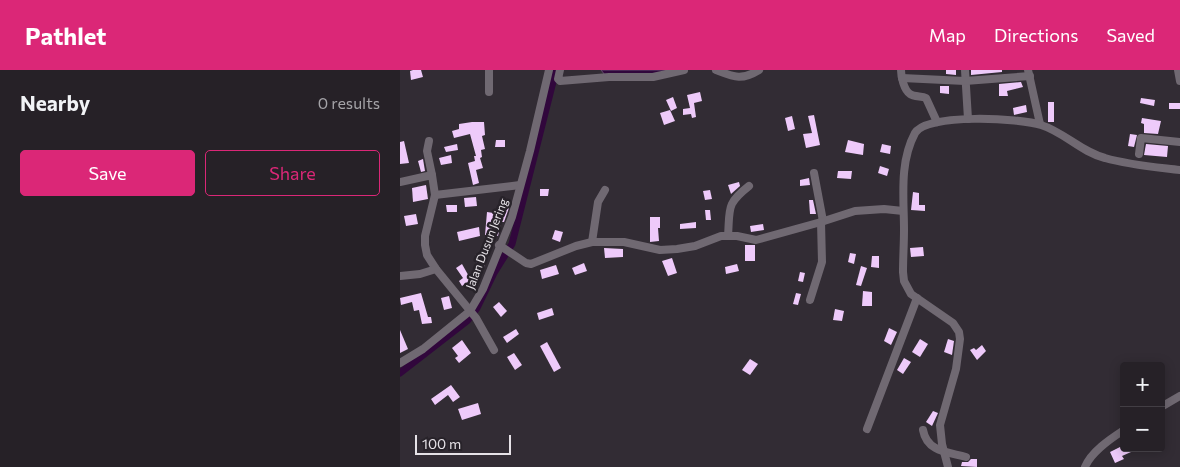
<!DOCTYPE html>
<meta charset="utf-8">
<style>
:root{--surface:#262127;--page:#322e33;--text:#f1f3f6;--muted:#a4a3a7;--line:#423e44;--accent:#db2777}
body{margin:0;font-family:Commissioner,sans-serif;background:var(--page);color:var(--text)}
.controls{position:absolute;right:15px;bottom:15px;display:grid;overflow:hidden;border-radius:5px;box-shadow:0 2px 12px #0003}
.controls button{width:45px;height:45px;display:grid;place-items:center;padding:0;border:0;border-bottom:1px solid var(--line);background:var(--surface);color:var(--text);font:25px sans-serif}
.scale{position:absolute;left:15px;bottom:12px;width:96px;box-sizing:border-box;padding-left:5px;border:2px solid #e6e2e7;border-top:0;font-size:14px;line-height:18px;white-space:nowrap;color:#e6e2e7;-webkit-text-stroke:4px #28232a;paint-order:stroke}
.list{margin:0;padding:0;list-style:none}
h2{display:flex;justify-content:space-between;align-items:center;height:65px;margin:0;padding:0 20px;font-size:21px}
h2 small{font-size:16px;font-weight:400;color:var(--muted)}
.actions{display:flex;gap:10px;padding:15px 20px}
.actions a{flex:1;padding:11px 0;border:1px solid var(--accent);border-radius:5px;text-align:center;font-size:18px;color:var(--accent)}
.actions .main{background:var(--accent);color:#fff}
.map{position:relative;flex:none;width:780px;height:397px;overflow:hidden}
header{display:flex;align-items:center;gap:30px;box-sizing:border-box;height:70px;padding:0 25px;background:var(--accent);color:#fff}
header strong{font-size:24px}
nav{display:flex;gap:28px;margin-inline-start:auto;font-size:18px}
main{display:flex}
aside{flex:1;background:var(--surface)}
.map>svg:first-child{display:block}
.water{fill:#31073c;stroke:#67496f}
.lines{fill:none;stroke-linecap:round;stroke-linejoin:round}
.canal{stroke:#31073c;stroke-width:7}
.building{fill:#eecafa}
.minor{stroke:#706972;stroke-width:8}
.labels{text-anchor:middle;stroke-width:5;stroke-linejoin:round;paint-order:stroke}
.street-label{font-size:12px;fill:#e6e2e7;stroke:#28232a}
</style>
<header>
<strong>Pathlet</strong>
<nav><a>Map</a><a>Directions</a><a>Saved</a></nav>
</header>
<main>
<aside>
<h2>Nearby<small>0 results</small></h2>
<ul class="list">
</ul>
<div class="actions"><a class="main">Save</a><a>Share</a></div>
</aside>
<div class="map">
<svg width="780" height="397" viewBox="0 0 780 397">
<rect width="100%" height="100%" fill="#322c34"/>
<!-- water -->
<polygon class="water" points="201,0 268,0 260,3 214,7 205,5"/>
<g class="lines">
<!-- canal -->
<polyline class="canal" points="0,303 67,251 77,238 94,203 112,174 156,0"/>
</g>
<!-- building -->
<g class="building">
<polygon points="13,0 21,0 23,7 11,10 10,1"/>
<polygon points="546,0 556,0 556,5 546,4"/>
<polygon points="571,0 602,0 602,2 571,5"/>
<polygon points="621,12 623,17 607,21 608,26 599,26 599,14"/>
<polygon points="540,16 549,16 549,24 540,23"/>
<polygon points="300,22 302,31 294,33 296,47 292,48 291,44 283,45 283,39 290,38 287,25"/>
<polygon points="273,27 277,38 271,41 266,30"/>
<polygon points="741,28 755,30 754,36 740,33"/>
<rect x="648" y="32" width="6" height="20"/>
<rect x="769" y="33" width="11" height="6"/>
<polygon points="626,35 627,42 614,45 613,38"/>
<polygon points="270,40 275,51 264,55 260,43"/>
<polygon points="414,45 420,75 406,78 403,64 412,63 408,46"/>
<polygon points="392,46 395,59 388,61 385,48"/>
<polygon points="742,48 761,51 758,64 744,63 744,54 741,53"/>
<polygon points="72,52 84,52 85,65 82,66 85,79 81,80 82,87 80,88 83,98 76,100 79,113 73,115 68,93 75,91 74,86 76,86 70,64 54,68 52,61 59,59 59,54"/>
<polygon points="730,64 737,65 734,77 728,76"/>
<polygon points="96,70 105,70 105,77 95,77"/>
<polygon points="448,70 464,74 463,85 445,82"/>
<polygon points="4,71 9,93 0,94 0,72"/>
<polygon points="57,74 58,80 46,82 44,77"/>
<polygon points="482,74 491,76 490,84 480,82"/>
<polygon points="746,74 768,76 767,87 744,85"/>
<polygon points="51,85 52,93 41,95 39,88"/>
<polygon points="23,89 25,101 21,102 18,91"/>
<polygon points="480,96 489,99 487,106 478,103"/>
<polygon points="438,101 452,101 451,109 437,108"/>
<polygon points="409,108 410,115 400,116 400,110"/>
<polygon points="339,112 340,116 331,124 328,115"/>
<polygon points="26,115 28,129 13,132 12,118"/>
<polygon points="140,119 149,119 148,126 140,126"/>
<polygon points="310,120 312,129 305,130 303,121"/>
<polygon points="513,122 519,123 519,135 525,135 525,141 511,140"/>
<polygon points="76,127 77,136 65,137 64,128"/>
<polygon points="101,129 110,130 110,135 104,152 101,152 98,166 94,164 85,165 87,142 100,144"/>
<polygon points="409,130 413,130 416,144 410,144"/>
<polygon points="46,135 57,135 57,142 47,142"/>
<polygon points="305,140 310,140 311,150 306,150"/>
<polygon points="16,144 18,154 6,156 4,146"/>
<polygon points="250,147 260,147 260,158 258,158 259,171 250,172"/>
<polygon points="296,152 296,158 280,159 280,154"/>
<polygon points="363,154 364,160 351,162 350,156"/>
<polygon points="79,157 80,166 59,171 57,162"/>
<polygon points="155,160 163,162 160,172 152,169"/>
<rect x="345" y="175" width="10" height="16"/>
<polygon points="523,177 524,186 511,187 510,178"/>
<polygon points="204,178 223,179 223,187 205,188"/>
<polygon points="82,183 85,197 78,199 75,185"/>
<polygon points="450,183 456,184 454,194 448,192"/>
<polygon points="472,186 479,186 479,198 471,197"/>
<polygon points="272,188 277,203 268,206 262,191"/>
<polygon points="184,193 187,201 175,205 172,198"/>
<polygon points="62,194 71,210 62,216 59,211 63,208 56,198"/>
<polygon points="337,194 339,201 326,204 325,197"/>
<polygon points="156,195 159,204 142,209 140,200"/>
<polygon points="461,196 467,198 461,216 456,215"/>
<polygon points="400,202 405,203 403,212 398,211"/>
<polygon points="463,221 472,222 472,236 462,236"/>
<polygon points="21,223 28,247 31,247 32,253 22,254 19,240 14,241 12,232 1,235 0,228"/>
<polygon points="396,223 401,224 398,235 393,234"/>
<polygon points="49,226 52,238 44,240 41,228"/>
<polygon points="99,232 107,241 101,247 93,237"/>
<polygon points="152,238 154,245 139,250 137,243"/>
<polygon points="435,239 444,241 442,251 433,250"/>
<polygon points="489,258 497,262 491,275 484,271"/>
<polygon points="116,259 119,264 107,273 103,267"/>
<polygon points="0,260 8,279 0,283"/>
<polygon points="520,269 528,274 520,287 512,282"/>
<polygon points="548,269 554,271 552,285 544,282"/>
<polygon points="62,270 71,283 59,293 55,288 58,286 52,278"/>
<polygon points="147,272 161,298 154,302 140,276"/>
<polygon points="582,275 586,281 577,290 570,280 574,278 576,280"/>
<polygon points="114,283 122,295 115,300 107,287"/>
<polygon points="504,288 511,292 503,304 497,300"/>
<polygon points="350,289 358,294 350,305 342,300"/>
<polygon points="51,315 60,327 53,332 48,325 35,335 31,329"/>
<polygon points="78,333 81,344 62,350 58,339"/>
<polygon points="533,341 538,343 532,356 526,352"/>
<polygon points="724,375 724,378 730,378 731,382 722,386 724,389 715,393 710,382"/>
<polygon points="571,389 577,389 577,397 561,396 562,392 568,392"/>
</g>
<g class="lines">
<!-- minor -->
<g class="minor">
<polyline points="89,0 89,22"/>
<polyline points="160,0 158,9 160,11 209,7 253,7 284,0"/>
<path d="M 316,0 C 334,7 341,11 359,0"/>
<path d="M 501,0 C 501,7 504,20 510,24 C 514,27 522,26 526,28 L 537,52"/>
<polyline points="565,0 568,49"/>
<polyline points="628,0 640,54"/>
<polyline points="778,0 780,11"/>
<polyline points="502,8 565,11 630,6"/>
<polyline points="29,71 27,81 32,105"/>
<polyline points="739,84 741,68 780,72"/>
<polyline points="414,103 423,151"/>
<polyline points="0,112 32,105 35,125 25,166 25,175 27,185 36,199 76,248 94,280"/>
<polyline points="35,125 120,115"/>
<path d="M 328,166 C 330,138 326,134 349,116"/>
<polyline points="192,172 198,132 205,120"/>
<polyline points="99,175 126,193 131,194 176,176 192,172 224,172 260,180 277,179 295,176 321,166 337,166 356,170 421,152 455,141 484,139 503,141"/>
<polyline points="0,206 20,204 36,199"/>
<polyline points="410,230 422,192 421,152"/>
<polyline points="0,293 23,279 70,241 83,219 112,147 130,81 149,0"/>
<polyline points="761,337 780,326"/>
<polyline points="467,359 517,228"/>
<path d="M 523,360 C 527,382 548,382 566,387"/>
<path d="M 548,397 L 542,374 L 540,355 L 556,299 L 560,269 L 559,262 L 553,253 L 511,224 L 504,211 L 503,202 C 503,188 504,174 504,160 C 504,128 499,93 515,63 C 526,43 621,48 641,55 C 664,62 681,82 705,88 C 729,95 755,97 780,100"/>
<path d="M 685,397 C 691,382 710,369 724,360"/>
</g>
</g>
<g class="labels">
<!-- street labels -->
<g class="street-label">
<text transform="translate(87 174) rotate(-69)" y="4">Jalan Dusun Jering</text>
</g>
</g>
</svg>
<div class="controls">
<button>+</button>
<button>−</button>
</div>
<div class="scale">100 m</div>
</div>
</main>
